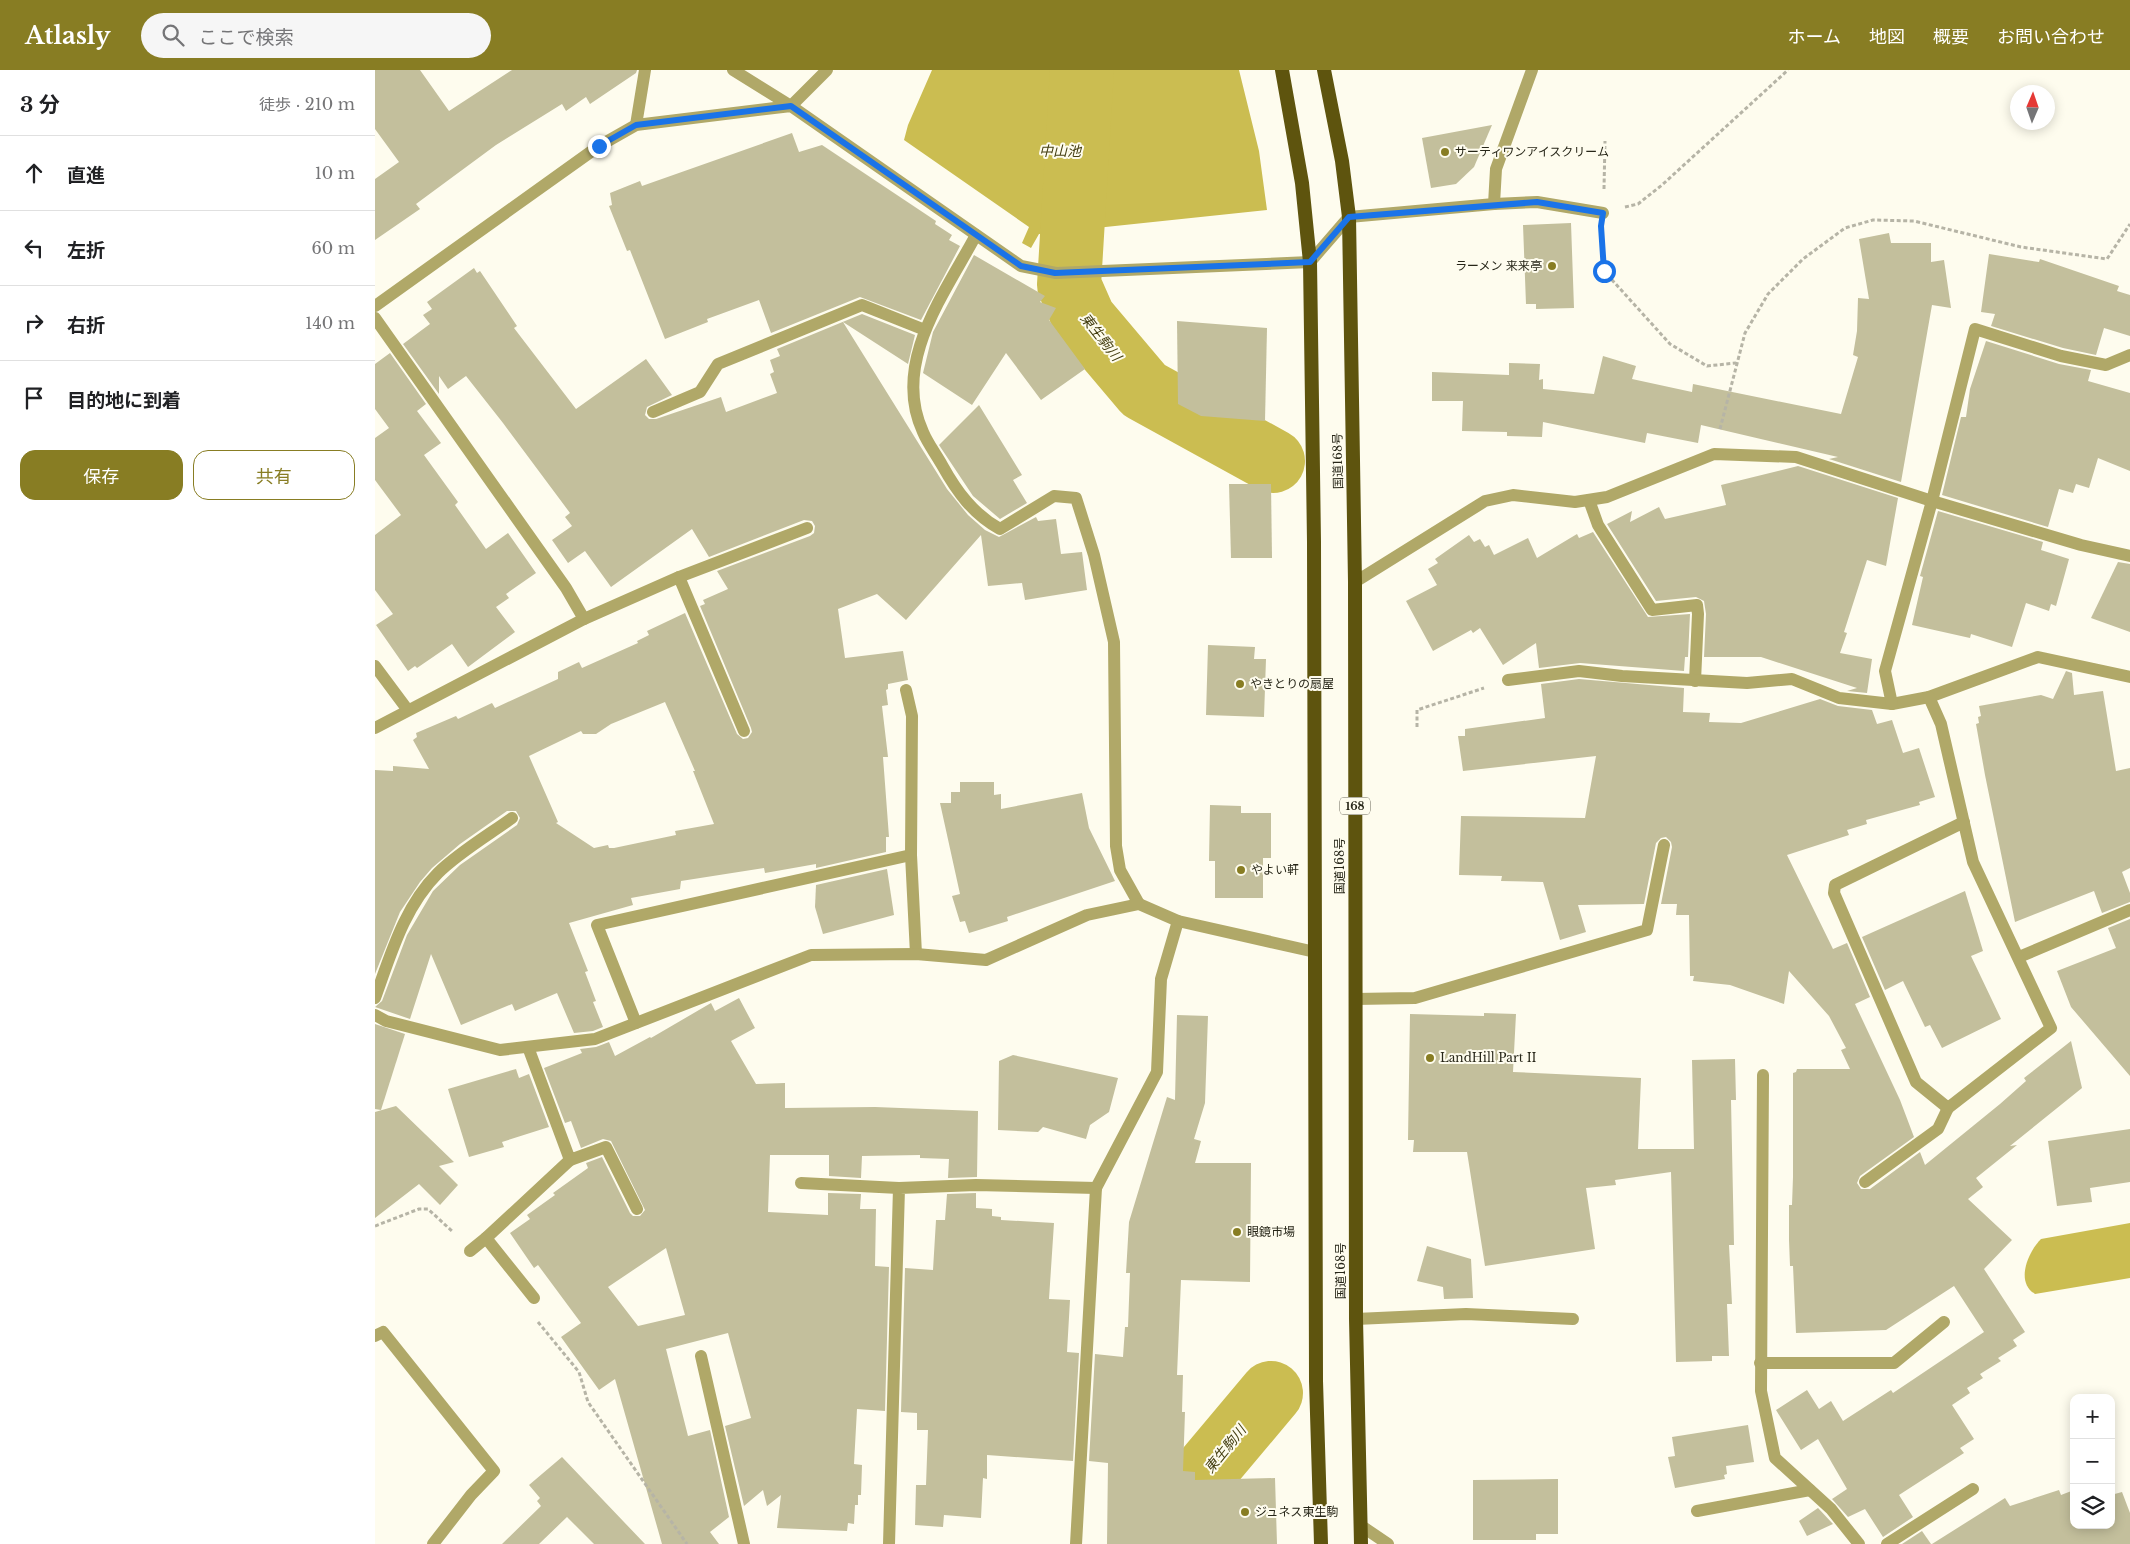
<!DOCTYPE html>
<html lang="ja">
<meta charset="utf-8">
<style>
:root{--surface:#fff;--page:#f6f6f6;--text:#202124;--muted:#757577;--line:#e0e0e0;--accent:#887d23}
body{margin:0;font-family:"Libre Baskerville","Noto Sans JP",serif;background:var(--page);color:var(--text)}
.controls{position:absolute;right:15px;bottom:15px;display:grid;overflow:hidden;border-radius:10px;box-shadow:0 2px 12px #0003}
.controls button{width:45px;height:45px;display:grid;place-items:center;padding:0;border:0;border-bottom:1px solid var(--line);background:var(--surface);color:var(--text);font:25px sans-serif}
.compass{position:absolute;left:1635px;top:15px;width:45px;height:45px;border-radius:50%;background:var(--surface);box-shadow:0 2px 12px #0003;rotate:2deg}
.stop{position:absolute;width:15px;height:15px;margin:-11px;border:4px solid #1a73e8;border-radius:50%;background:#fff}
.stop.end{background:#1a73e8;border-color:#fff;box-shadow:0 1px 5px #0008}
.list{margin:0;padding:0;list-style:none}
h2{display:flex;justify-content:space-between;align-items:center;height:65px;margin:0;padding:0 20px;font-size:21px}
h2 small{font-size:16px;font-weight:400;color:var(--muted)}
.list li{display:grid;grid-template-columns:32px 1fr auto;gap:15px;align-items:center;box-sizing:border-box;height:75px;padding:0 20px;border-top:1px solid var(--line)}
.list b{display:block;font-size:19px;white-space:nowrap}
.list em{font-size:16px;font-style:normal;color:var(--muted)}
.actions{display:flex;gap:10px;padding:15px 20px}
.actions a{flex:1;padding:11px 0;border:1px solid var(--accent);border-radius:15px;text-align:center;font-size:18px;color:var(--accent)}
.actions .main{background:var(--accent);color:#fff}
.icon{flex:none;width:28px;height:28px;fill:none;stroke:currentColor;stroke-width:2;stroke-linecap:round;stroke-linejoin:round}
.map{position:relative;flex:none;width:1755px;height:1474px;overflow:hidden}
header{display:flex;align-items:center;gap:30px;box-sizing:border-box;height:70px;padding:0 25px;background:var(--accent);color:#fff}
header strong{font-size:24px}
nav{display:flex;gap:28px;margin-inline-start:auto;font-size:18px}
.search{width:350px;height:45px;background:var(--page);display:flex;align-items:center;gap:12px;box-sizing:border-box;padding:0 18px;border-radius:28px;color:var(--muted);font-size:19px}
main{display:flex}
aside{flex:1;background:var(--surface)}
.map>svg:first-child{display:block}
.water{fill:#cbbd51}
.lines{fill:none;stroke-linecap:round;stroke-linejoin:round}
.river{stroke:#cbbd51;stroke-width:64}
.building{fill:#c3bf9c;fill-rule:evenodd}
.path{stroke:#b6b4a6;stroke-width:3;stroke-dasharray:4 2.5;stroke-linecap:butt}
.service{stroke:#b0a868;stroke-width:12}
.minor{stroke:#b0a868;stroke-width:12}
.trunk{stroke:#5e540e;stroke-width:14}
.route{stroke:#1a73e8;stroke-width:6}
.poi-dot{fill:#887d23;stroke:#fefcee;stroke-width:2}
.labels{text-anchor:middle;stroke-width:4;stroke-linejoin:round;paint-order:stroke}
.shield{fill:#fefcee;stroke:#686658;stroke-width:1}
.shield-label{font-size:11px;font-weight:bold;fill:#272618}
.poi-label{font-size:12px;fill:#272618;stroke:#fefcee;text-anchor:start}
.street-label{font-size:12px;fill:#272618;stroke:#fefcee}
.water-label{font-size:14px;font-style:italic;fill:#453f12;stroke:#fefcee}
</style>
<header>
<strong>Atlasly</strong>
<div class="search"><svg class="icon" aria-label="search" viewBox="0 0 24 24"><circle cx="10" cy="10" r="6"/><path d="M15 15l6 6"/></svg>ここで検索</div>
<nav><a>ホーム</a><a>地図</a><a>概要</a><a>お問い合わせ</a></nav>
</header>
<main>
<aside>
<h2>3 分<small>徒歩 · 210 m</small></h2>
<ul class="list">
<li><svg class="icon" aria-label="ahead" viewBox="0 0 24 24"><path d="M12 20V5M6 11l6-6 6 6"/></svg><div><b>直進</b></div><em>10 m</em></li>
<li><svg class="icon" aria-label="left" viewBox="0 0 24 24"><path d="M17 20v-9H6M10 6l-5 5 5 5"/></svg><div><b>左折</b></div><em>60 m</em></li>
<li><svg class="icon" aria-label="right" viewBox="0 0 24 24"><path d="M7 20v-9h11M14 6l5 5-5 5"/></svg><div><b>右折</b></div><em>140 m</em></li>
<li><svg class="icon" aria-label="arrive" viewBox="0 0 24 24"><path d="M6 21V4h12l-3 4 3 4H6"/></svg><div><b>目的地に到着</b></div></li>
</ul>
<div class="actions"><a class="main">保存</a><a>共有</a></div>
</aside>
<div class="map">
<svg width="1755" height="1474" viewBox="0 0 1755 1474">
<rect width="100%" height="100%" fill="#fefcee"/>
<!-- water -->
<g class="water">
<polygon points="557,0 864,0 884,81 892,140 664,164 656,178 647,173 654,157 529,70 533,55"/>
<path d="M 1755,1153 L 1755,1208 L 1660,1224 C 1640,1212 1653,1182 1666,1169 Z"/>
</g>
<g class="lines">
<!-- river -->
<g class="river">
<polyline points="707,0 694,215 709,249 769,320 898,391"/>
<polyline points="822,1474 828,1404 896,1323"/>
</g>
</g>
<!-- building -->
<g class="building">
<polygon points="0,0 45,0 74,41 137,0 262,0 261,3 215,34 211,27 191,41 187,34 121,75 41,134 45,139 0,170 0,109 24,92 0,59"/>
<polygon points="1117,55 1099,97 1081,114 1056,118 1047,68"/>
<polygon points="417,63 424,82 447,75 561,151 560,154 577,165 574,170 585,176 546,250 485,227 396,263 384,230 332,249 333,252 290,269 255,180 252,181 234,136 237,135 235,123 265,111 267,116"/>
<polygon points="1196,153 1199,238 1161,239 1161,234 1151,234 1148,155"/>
<polygon points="1514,163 1516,173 1556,173 1556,192 1569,190 1576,238 1557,235 1526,412 1454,389 1463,387 1326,355 1323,373 1272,363 1270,373 1168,352 1167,367 1132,366 1132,362 1087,361 1088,331 1057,331 1057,302 1134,305 1134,293 1165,294 1164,310 1168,309 1168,319 1219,324 1228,286 1261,296 1257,309 1317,322 1318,314 1466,344 1483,287 1478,285 1482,261 1483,228 1494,229 1484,169"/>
<polygon points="1614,184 1664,192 1665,189 1744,216 1742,221 1755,225 1755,266 1729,258 1721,285 1688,278 1616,256 1620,244 1606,242"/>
<polygon points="599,185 670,226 665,232 681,238 674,250 710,299 666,330 631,283 597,335 548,303 558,262"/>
<path d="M 99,198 L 102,203 L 105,201 L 142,256 L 139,258 L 201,339 L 271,289 L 297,325 L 272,337 L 270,345 L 274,349 L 281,349 L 346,327 L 351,342 L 402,323 L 395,304 L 399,302 L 395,290 L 405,286 L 402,279 L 487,244 L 540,265 L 533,294 L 468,252 L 572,419 L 593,445 L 610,460 L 624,467 L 661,447 L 663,451 L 681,449 L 686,484 L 707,482 L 712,520 L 650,530 L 647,513 L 613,516 L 606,465 L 531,550 L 502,524 L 463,539 L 470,588 L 528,581 L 533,610 L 513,614 L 513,619 L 511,620 L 513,635 L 507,636 L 513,687 L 508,687 L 514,767 L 511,767 L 511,782 L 441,798 L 441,794 L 390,803 L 389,798 L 306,811 L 305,819 L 256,828 L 258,835 L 194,853 L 213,901 L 210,902 L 221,931 L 218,932 L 228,957 L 218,961 L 199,963 L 182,923 L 140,941 L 137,934 L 86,955 L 56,884 L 35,949 L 0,937 L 7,931 L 32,865 L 58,821 L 85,795 L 142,755 L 145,748 L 141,741 L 132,741 L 85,774 L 57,798 L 45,812 L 25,842 L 0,904 L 0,700 L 18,701 L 18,696 L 54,699 L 38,670 L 42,667 L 41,663 L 81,646 L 83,649 L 117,633 L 120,638 L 183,609 L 183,602 L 204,592 L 207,598 L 263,573 L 262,571 L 274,565 L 272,561 L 310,543 L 362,664 L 368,669 L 373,668 L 377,662 L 376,658 L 325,536 L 330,534 L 328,530 L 353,519 L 342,501 L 435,466 L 439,463 L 440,456 L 437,451 L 429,450 L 334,487 L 317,459 L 236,517 L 210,481 L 193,493 L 177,470 L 197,456 L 190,447 L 195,443 L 128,353 L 91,306 L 73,319 L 64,306 L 64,324 L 28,274 L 55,254 L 48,245 L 57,239 L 52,232 ZM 290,632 L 320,701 L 318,701 L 339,754 L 300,761 L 301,765 L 239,778 L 234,778 L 233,775 L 219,778 L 181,753 L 183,752 L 154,686 L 206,661 L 208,664 L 221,664 L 236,654 Z"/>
<polygon points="802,251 892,258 890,351 826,346 803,334"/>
<polygon points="1611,271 1684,294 1716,300 1713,311 1755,323 1755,401 1723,388 1714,418 1701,414 1698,423 1684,419 1673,457 1567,425 1586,347 1591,347 1595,319"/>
<polygon points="15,283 51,334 42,341 66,373 49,385 83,432 80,435 111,479 133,463 161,503 131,524 134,528 121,537 140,562 93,597 77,574 42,598 40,596 33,601 1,555 18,544 0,520 0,465 26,445 0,410 0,368 14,358 0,339 0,294"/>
<polygon points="604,335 647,405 638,410 652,433 625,449 598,426 564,375"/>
<polygon points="1423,396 1523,428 1511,496 1492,490 1469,562 1472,563 1465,583 1497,589 1492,623 1472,621 1482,618 1386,587 1329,587 1331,544 1329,531 1321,527 1281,531 1232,454 1257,441 1255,452 1284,437 1290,449 1351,435 1346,415"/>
<polygon points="854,414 896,414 897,488 856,488"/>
<polygon points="1563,441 1668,472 1666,480 1694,489 1681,536 1676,534 1674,541 1651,533 1637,577 1596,564 1595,568 1537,555 1548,507 1545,506"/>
<polygon points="1218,462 1273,547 1315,544 1313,587 1310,587 1309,601 1205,593 1164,598 1161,573 1128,595 1105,558 1098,563 1096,560 1058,581 1031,531 1062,515 1053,499 1063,493 1060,489 1094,465 1099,472 1105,469 1110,477 1114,475 1119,485 1153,468 1162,488 1202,464 1204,468"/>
<polygon points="1743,492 1755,494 1755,562 1716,548"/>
<polygon points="833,575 880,577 879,589 891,589 889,647 831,645"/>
<polygon points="1691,601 1697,603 1699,625 1728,621 1741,701 1755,698 1755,798 1747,802 1755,823 1755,832 1727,843 1719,821 1640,852 1610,705 1601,654 1604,653 1603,647 1606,646 1604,636 1666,625 1678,629"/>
<polygon points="1204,609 1309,618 1308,642 1335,643 1334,652 1366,653 1445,629 1463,636 1497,640 1502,654 1517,650 1528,683 1544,678 1560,727 1544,732 1545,735 1491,750 1492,754 1472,760 1474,765 1412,785 1458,879 1472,873 1495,927 1480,934 1525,1030 1539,1067 1485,1106 1482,1113 1486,1119 1495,1119 1545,1082 1550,1095 1625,1034 1651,1011 1649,1008 1696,971 1707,1018 1635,1076 1642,1075 1601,1108 1608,1117 1593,1129 1637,1170 1609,1199 1650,1262 1638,1270 1642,1276 1623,1288 1626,1291 1605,1304 1608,1308 1592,1318 1595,1323 1577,1335 1599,1369 1585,1378 1589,1383 1524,1425 1538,1447 1508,1467 1490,1439 1473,1447 1457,1429 1472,1419 1443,1369 1426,1380 1401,1340 1432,1320 1444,1339 1456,1331 1468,1351 1516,1320 1518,1323 1609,1262 1579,1216 1511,1260 1421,1263 1418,1196 1415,1196 1414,1170 1414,1135 1417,1135 1418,1107 1418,1003 1421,1002 1422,999 1475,999 1466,980 1471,978 1454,946 1414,901 1409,934 1355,915 1318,911 1319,906 1315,906 1314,845 1301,845 1302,834 1286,834 1297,777 1296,772 1291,767 1286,768 1281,773 1269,834 1203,835 1211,862 1185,870 1168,812 1126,811 1127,806 1084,805 1086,746 1210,748 1221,686 1088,701 1083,666 1090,666 1090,659 1170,648 1166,614"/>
<polygon points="585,712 619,712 619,725 626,724 626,739 707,723 714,758 740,811 632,847 633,851 594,863 590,851 585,852 577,826 585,824 565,733 576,733 576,722 585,722"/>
<polygon points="835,735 866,736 866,743 896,743 896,788 888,788 888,828 840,828 840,791 834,791"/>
<polygon points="512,799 519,845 448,864 440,837 441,815"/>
<polygon points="1590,821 1608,881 1596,886 1626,949 1567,978 1555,955 1550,957 1528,911 1510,920 1487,867"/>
<polygon points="1755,849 1755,1006 1696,937 1682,901 1741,878 1733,858"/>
<path d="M 364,928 L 380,958 L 356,971 L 381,1014 L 410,1013 L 410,1038 L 500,1037 L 603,1041 L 602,1107 L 573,1108 L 574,1089 L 545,1088 L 545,1085 L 487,1086 L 486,1108 L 454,1106 L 454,1085 L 395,1085 L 393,1142 L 453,1145 L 453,1123 L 486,1124 L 485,1139 L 501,1139 L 500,1196 L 514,1197 L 510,1341 L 482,1339 L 479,1394 L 487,1395 L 486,1425 L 483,1425 L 483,1435 L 480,1435 L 479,1454 L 473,1453 L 472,1461 L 402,1458 L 406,1425 L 392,1436 L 388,1420 L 369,1436 L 350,1356 L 376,1348 L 353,1263 L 291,1279 L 313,1366 L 335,1360 L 354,1447 L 335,1462 L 344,1474 L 287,1474 L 240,1309 L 224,1320 L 186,1267 L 206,1253 L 163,1195 L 159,1198 L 135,1163 L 155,1149 L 152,1145 L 180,1125 L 178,1123 L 213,1098 L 211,1093 L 227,1087 L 255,1143 L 258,1146 L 265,1146 L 270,1140 L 236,1071 L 228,1069 L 206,1078 L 196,1051 L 190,1053 L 169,998 L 207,983 L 205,979 L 221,977 L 234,972 L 240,986 L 275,967 L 276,968 L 336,933 L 340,941 ZM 291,1178 L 310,1245 L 263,1256 L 233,1217 Z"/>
<polygon points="1109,943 1141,944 1138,1002 1266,1008 1263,1079 1319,1079 1317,990 1360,989 1361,1030 1356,1030 1359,1175 1354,1175 1357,1234 1352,1234 1354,1286 1337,1286 1337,1291 1301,1292 1296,1102 1240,1110 1241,1115 1211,1118 1220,1179 1110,1196 1092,1082 1038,1082 1039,1070 1033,1070 1035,944 1109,946"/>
<polygon points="802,945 833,946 830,1033 819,1069 826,1071 820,1093 876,1093 875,1212 806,1210 802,1305 808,1305 807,1342 810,1342 808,1401 820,1402 820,1410 900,1408 902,1474 732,1474 733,1393 714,1391 720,1284 748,1287 750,1257 753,1257 755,1203 751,1203 754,1152 792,1027 800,1030"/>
<polygon points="0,954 30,964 6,1040 0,1039"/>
<polygon points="638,985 743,1008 734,1042 715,1055 711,1069 668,1057 663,1062 623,1060 624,991"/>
<polygon points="141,999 144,1008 154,1004 174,1057 127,1072 129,1077 94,1087 73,1019"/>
<polygon points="21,1036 79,1092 64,1096 83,1115 65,1135 44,1114 0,1148 0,1042"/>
<polygon points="1755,1059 1755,1112 1715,1118 1717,1132 1682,1136 1673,1071"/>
<polygon points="601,1123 601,1138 617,1139 617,1146 626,1147 626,1150 679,1153 674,1229 695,1230 692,1282 704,1283 698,1391 612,1385 612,1409 608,1408 606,1448 569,1445 568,1457 540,1455 541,1415 551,1415 553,1360 542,1360 542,1343 526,1342 530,1198 558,1200 561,1150 570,1150 572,1124"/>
<polygon points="1052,1176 1096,1189 1098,1228 1069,1229 1068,1217 1042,1211"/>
<polygon points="1373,1355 1379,1392 1351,1396 1352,1404 1349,1405 1350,1409 1300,1418 1293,1387 1300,1386 1297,1367"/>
<polygon points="187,1387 270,1474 219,1474 192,1447 164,1474 127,1474 166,1436 162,1431 165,1428 154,1415"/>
<polygon points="1183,1409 1183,1464 1161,1464 1161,1470 1098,1470 1098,1410"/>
<polygon points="1684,1420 1686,1425 1699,1420 1699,1455 1736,1455 1736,1425 1747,1422 1755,1443 1755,1474 1557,1474 1630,1428 1635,1436"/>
<polygon points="1443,1438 1458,1454 1432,1466 1424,1451"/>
<polygon points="1547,1461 1556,1474 1527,1474"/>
</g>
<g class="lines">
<!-- path -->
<g class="path">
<polyline points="1229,119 1230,71"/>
<polyline points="1250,137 1263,134 1287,115 1413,0"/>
<polyline points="1226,167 1229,201 1295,274 1332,296 1361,293"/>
<polyline points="1345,359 1370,263 1393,224 1428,189 1470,158 1498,150 1539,151 1646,177 1732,189 1755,154"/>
<polyline points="1042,657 1042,640 1109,618"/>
<polyline points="0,1156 44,1139 53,1139 78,1162"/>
<polyline points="163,1252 204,1302 213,1332 312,1474"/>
</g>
<!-- service -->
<g class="service">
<polyline points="278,342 325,322 343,294 487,235 550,260"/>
<polyline points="1214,430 1223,455 1277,540 1322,535 1323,544 1320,611"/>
<polyline points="304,507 369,661"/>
<polyline points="1644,887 1755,840"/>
<path d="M 0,928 C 16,884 29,837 63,803 C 83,783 115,764 137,748"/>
<polyline points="153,977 195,1090 231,1077 262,1139"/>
<polyline points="1490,1112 1563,1059 1573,1038"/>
<polyline points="95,1181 111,1168"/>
<polyline points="159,1228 111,1168 195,1090"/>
<polyline points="981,1249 1091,1244 1198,1249"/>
<polyline points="326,1286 369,1474"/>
<polyline points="1385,1293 1519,1293 1569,1252"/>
<polyline points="1322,1441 1435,1420"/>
<polyline points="985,1455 1013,1474"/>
<polyline points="1512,1474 1598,1419"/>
</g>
<!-- minor -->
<g class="minor">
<polyline points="358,0 416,36 452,0"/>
<polyline points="261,55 270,0"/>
<polyline points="1119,134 1162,132 1228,143"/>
<path d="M 601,165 C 570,223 516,293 548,362 C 553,374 561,384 567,395 C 582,422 598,444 625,459 L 679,426 L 701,428 L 719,485 L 739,572 L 741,776 L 745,800 L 764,834"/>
<polyline points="0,236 224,76 261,55 416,36 646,196 681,203 935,192 974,147 1119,134 1121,99 1157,0"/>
<polyline points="0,248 191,518 209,549 0,658"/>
<polyline points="980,512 1110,431 1138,425 1200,432 1232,427 1339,384 1421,387 1557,431 1706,475 1755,486"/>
<polyline points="209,549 304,507 432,458"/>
<polyline points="0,596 32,639"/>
<polyline points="1133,610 1204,601 1247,606 1372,613 1417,609 1464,628 1517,634 1554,627 1663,587 1755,607"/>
<polyline points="531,620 537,646 536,785 541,884"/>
<polyline points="1554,627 1566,654 1598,792 1676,958 1573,1038 1541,1012 1459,823 1460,815 1589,752"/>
<polyline points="1517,634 1510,601 1557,431 1600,259 1686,286 1731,295 1755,285"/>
<polyline points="980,929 1040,928 1272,860 1289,775"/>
<polyline points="0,945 11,951 125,980 220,969 436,885 541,884 611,890 712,845 764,834 803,851 940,882"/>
<polyline points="261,953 222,855 536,785"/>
<polyline points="1388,1005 1386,1321 1400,1388 1456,1439 1484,1474"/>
<polyline points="426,1113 524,1118"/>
<polyline points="0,1266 8,1262 119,1401 96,1425 58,1474"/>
<polyline points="514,1474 524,1118 601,1115 721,1118"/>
<polyline points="701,1474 721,1118 782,1002 786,909 803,851"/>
</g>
<!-- trunk -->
<g class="trunk">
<polyline points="907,0 927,113 935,192 939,472 941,1311 946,1474"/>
<polyline points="949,0 967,91 974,147 980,512 981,1249 986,1474"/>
</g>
</g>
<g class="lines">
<!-- route -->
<polyline class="route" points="224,76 261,55 416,36 646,196 680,203 935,192 974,147 1162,132 1228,143 1226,156 1229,201"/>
</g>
<!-- markers -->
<g class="poi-dot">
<circle cx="1070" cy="82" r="5"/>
<circle cx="1177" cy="196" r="5"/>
<circle cx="865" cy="614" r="5"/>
<circle cx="866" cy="800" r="5"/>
<circle cx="1055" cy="988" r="5"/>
<circle cx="862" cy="1162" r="5"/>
<circle cx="870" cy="1442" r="5"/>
</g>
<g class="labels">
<!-- shield labels -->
<rect class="shield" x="965" y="727.5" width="30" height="17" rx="4"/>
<g class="shield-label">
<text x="980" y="740">168</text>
</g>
<!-- poi labels -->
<g class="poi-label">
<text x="1080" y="86">サーティワンアイスクリーム</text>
<text x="1167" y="200" text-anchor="end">ラーメン 来来亭</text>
<text x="875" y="618">やきとりの扇屋</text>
<text x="876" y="804">やよい軒</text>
<text x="1065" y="992">LandHill Part II</text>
<text x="872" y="1166">眼鏡市場</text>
<text x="880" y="1446">ジュネス東生駒</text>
</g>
<!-- street labels -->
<g class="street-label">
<text transform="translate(963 391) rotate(-91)" y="4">国道168号</text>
<text transform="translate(965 796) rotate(-90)" y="4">国道168号</text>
<text transform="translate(966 1201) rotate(-90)" y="4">国道168号</text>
</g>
<!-- water labels -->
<g class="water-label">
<text x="685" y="86">中山池</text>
<text transform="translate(726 267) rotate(52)" y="5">東生駒川</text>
<text transform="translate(850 1379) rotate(-51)" y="5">東生駒川</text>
</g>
</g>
</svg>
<div class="controls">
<button>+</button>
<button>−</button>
<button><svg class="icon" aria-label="layers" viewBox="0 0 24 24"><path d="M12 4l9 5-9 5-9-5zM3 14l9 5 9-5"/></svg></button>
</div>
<svg class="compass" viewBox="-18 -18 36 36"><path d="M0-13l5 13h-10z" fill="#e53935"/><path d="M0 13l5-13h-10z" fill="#757577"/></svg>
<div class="stop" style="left:1229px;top:201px"></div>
<div class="stop end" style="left:224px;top:76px"></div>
</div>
</main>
